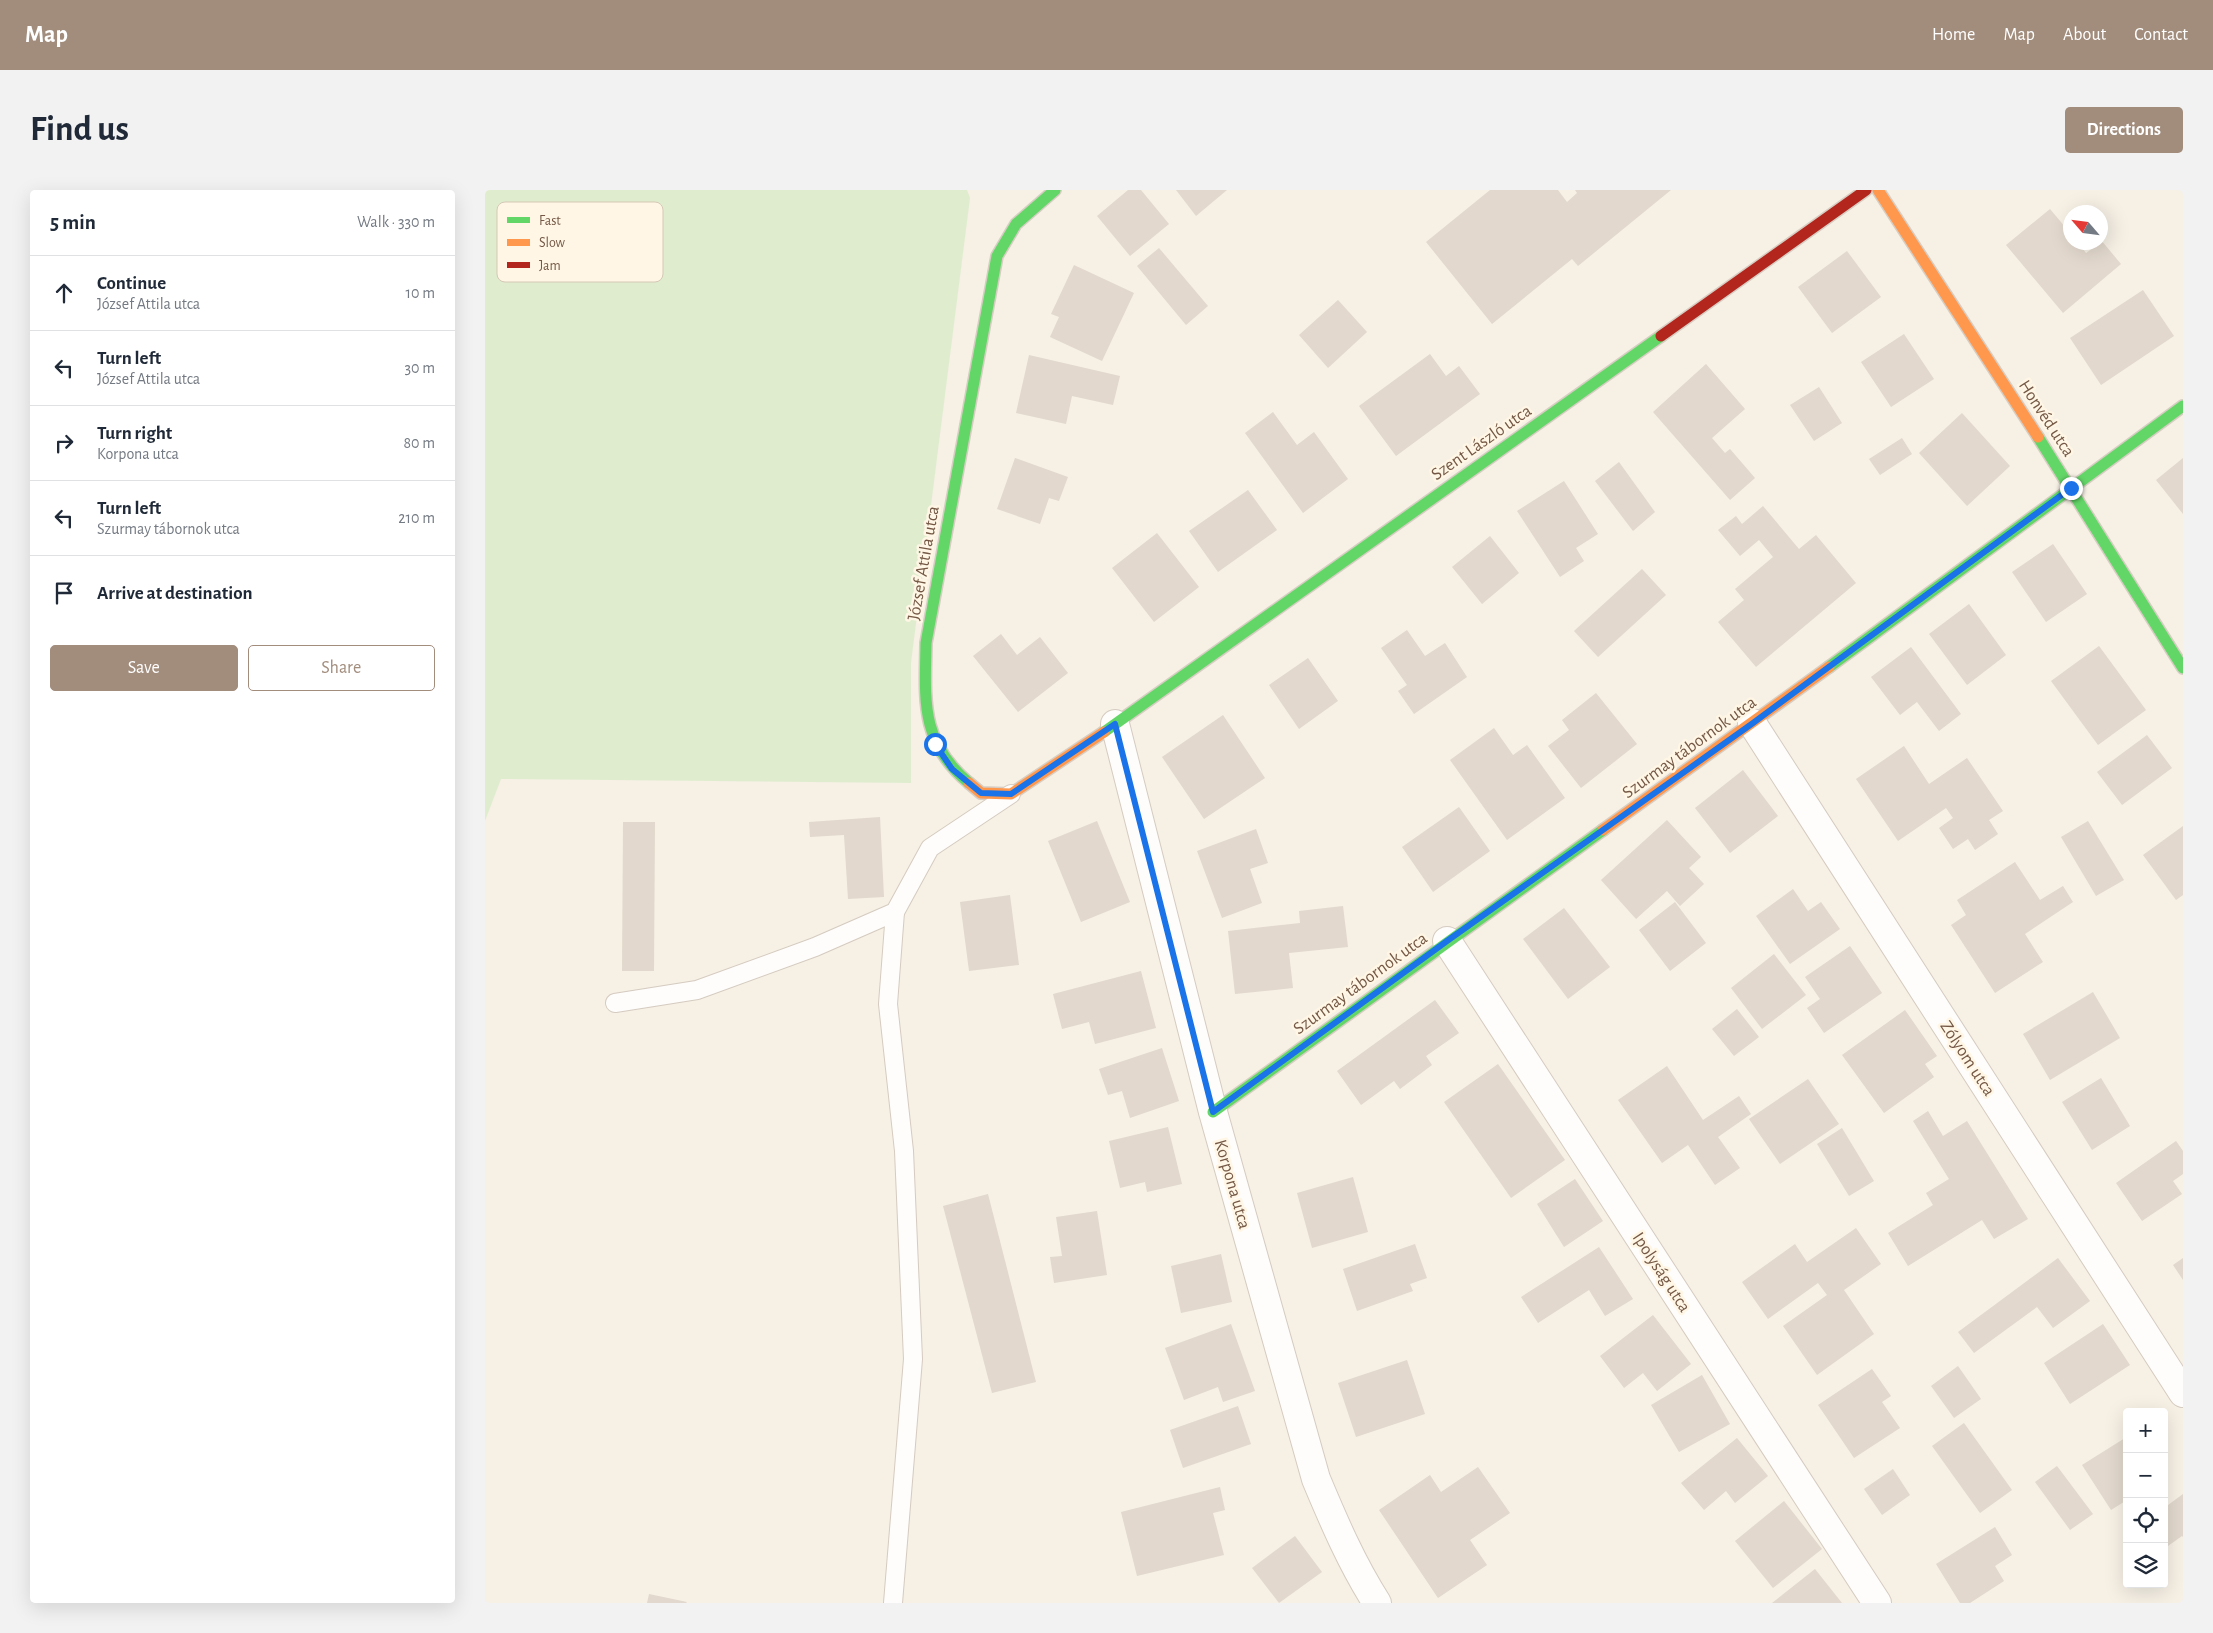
<!DOCTYPE html>
<meta charset="utf-8">
<style>
:root{--surface:#fff;--page:#f2f2f3;--text:#1f2937;--muted:#747a83;--line:#e0e1e3;--accent:#a28d7d}
body{margin:0;font-family:"Alegreya Sans",sans-serif;background:var(--page);color:var(--text)}
.controls{position:absolute;right:15px;bottom:15px;display:grid;overflow:hidden;border-radius:5px;box-shadow:0 5px 20px #0002}
.controls button{width:45px;height:45px;display:grid;place-items:center;padding:0;border:0;border-bottom:1px solid var(--line);background:var(--surface);color:var(--text);font:25px sans-serif}
.compass{position:absolute;left:1578px;top:15px;width:45px;height:45px;border-radius:50%;background:var(--surface);box-shadow:0 5px 20px #0002;rotate:298deg}
.stop{position:absolute;width:15px;height:15px;margin:-11px;border:4px solid #1a73e8;border-radius:50%;background:#fff}
.stop.end{background:#1a73e8;border-color:#fff;box-shadow:0 1px 5px #0008}
.list{margin:0;padding:0;list-style:none}
h2{display:flex;justify-content:space-between;align-items:center;height:65px;margin:0;padding:0 20px;font-size:21px}
h2 small{font-size:16px;font-weight:400;color:var(--muted)}
.list li{display:grid;grid-template-columns:32px 1fr auto;gap:15px;align-items:center;box-sizing:border-box;height:75px;padding:0 20px;border-top:1px solid var(--line)}
.list b{display:block;font-size:19px;white-space:nowrap}
.list p{margin:0;font-size:16px;white-space:nowrap;color:var(--muted)}
.list em{font-size:16px;font-style:normal;color:var(--muted)}
.actions{display:flex;gap:10px;padding:15px 20px}
.actions a{flex:1;padding:11px 0;border:1px solid var(--accent);border-radius:5px;text-align:center;font-size:18px;color:var(--accent)}
.actions .main{background:var(--accent);color:#fff}
.icon{flex:none;width:28px;height:28px;fill:none;stroke:currentColor;stroke-width:2;stroke-linecap:round;stroke-linejoin:round}
.map{position:relative;flex:none;width:1698px;height:1413px;overflow:hidden;border-radius:5px}
header{display:flex;align-items:center;gap:30px;box-sizing:border-box;height:70px;padding:0 25px;background:var(--accent);color:#fff}
header strong{font-size:24px}
nav{display:flex;gap:28px;margin-inline-start:auto;font-size:18px}
.intro{display:flex;align-items:center;justify-content:space-between;box-sizing:border-box;height:120px;padding:0 30px}
h1{margin:0;font-size:35px}
.button{padding:12px 22px;border-radius:5px;background:var(--accent);color:#fff;font-size:18px;font-weight:700}
main{display:flex;gap:30px;padding:0 30px}
aside{flex:1;background:var(--surface);border-radius:5px;box-shadow:0 5px 20px #0002}
.map>svg:first-child{display:block}
.green{fill:#dfedce}
.building{fill:#e2d8cd}
.lines{fill:none;stroke-linecap:round;stroke-linejoin:round}
.lane-casing{stroke:#d5cbc0;stroke-width:20}
.street-casing{stroke:#d5cbc0;stroke-width:30}
.fast-casing{stroke:#d7cdc2;stroke-width:14}
.slow-casing{stroke:#d7cdc2;stroke-width:14}
.jam-casing{stroke:#d7cdc2;stroke-width:14}
.lane{stroke:#fefdfb;stroke-width:18}
.street{stroke:#fefdfb;stroke-width:28}
.fast{stroke:#63d668;stroke-width:11}
.slow{stroke:#ff974d;stroke-width:11}
.jam{stroke:#b3261e;stroke-width:11}
.route{stroke:#1a73e8;stroke-width:6}
.labels{text-anchor:middle;stroke-width:5;stroke-linejoin:round;paint-order:stroke}
.street-label{font-size:18px;fill:#745845;stroke:#fff6e5}
.key{fill:#fff6e5;stroke:#d5c7b5;stroke-width:1}
.key-label{font-size:14px;fill:#745845}
</style>
<header>
<strong>Map</strong>
<nav><a>Home</a><a>Map</a><a>About</a><a>Contact</a></nav>
</header>
<div class="intro"><h1>Find us</h1><a class="button">Directions</a></div>
<main>
<aside>
<h2>5 min<small>Walk · 330 m</small></h2>
<ul class="list">
<li><svg class="icon" aria-label="ahead" viewBox="0 0 24 24"><path d="M12 20V5M6 11l6-6 6 6"/></svg><div><b>Continue</b><p>József Attila utca</p></div><em>10 m</em></li>
<li><svg class="icon" aria-label="left" viewBox="0 0 24 24"><path d="M17 20v-9H6M10 6l-5 5 5 5"/></svg><div><b>Turn left</b><p>József Attila utca</p></div><em>30 m</em></li>
<li><svg class="icon" aria-label="right" viewBox="0 0 24 24"><path d="M7 20v-9h11M14 6l5 5-5 5"/></svg><div><b>Turn right</b><p>Korpona utca</p></div><em>80 m</em></li>
<li><svg class="icon" aria-label="left" viewBox="0 0 24 24"><path d="M17 20v-9H6M10 6l-5 5 5 5"/></svg><div><b>Turn left</b><p>Szurmay tábornok utca</p></div><em>210 m</em></li>
<li><svg class="icon" aria-label="arrive" viewBox="0 0 24 24"><path d="M6 21V4h12l-3 4 3 4H6"/></svg><div><b>Arrive at destination</b></div></li>
</ul>
<div class="actions"><a class="main">Save</a><a>Share</a></div>
</aside>
<div class="map">
<svg width="1698" height="1413" viewBox="0 0 1698 1413">
<rect width="100%" height="100%" fill="#f6f0e5"/>
<!-- green -->
<polygon class="green" points="0,0 482,0 485,8 426,473 426,593 16,589 0,631"/>
<!-- building -->
<g class="building">
<polygon points="643,0 656,0 684,34 645,66 612,26"/>
<polygon points="691,0 742,0 711,26"/>
<polygon points="1005,0 1073,0 1082,12 1092,3 1090,0 1186,0 1093,76 1087,69 1007,134 941,52"/>
<polygon points="1565,19 1586,44 1586,52 1593,52 1601,63 1616,52 1616,50 1636,74 1578,123 1521,55"/>
<polygon points="674,58 723,116 701,135 652,76"/>
<polygon points="1362,61 1396,107 1347,143 1313,97"/>
<polygon points="589,75 649,103 617,171 565,147 574,127 566,124"/>
<polygon points="1658,100 1689,146 1616,195 1585,148"/>
<polygon points="853,110 882,142 843,178 814,145"/>
<polygon points="1419,144 1449,189 1406,217 1376,172"/>
<polygon points="945,164 961,186 974,176 995,204 911,266 874,216"/>
<polygon points="544,165 635,186 628,215 587,206 581,234 531,223"/>
<polygon points="1221,174 1260,219 1227,248 1240,263 1245,259 1270,288 1245,310 1168,222"/>
<polygon points="1334,197 1357,233 1329,251 1305,215"/>
<polygon points="788,222 812,255 829,242 863,289 818,323 760,243"/>
<polygon points="1477,223 1525,276 1482,316 1434,263"/>
<polygon points="1417,248 1427,264 1395,285 1384,269"/>
<polygon points="530,268 583,287 574,311 564,308 555,334 512,319"/>
<polygon points="1698,268 1698,324 1671,290"/>
<polygon points="1134,272 1170,322 1148,341 1110,291"/>
<polygon points="1079,291 1113,344 1091,358 1099,371 1075,387 1032,321"/>
<polygon points="763,300 792,340 733,382 704,341"/>
<polygon points="1278,316 1314,359 1331,345 1371,393 1271,477 1233,432 1259,410 1250,399 1288,367 1274,350 1255,366 1233,340 1251,326 1257,334"/>
<polygon points="672,343 714,397 669,432 627,378"/>
<polygon points="1005,346 1034,383 997,414 967,377"/>
<polygon points="1568,354 1602,404 1561,432 1527,382"/>
<polygon points="1157,379 1181,405 1113,467 1089,441"/>
<polygon points="1484,414 1521,465 1482,495 1444,444"/>
<polygon points="922,440 940,466 960,453 982,487 929,524 913,501 922,495 896,458"/>
<polygon points="516,444 532,465 555,447 583,483 533,522 488,466"/>
<polygon points="1614,456 1661,520 1613,555 1566,491"/>
<polygon points="1426,457 1476,524 1454,541 1432,512 1415,525 1386,487"/>
<polygon points="823,468 853,511 814,539 784,495"/>
<polygon points="1111,503 1152,554 1096,598 1063,556 1084,540 1077,530"/>
<polygon points="738,525 780,588 719,629 677,567"/>
<polygon points="1009,538 1028,565 1042,555 1080,608 1022,650 965,570"/>
<polygon points="1662,545 1687,578 1637,615 1612,582"/>
<polygon points="1419,556 1444,594 1482,568 1518,621 1504,630 1513,644 1490,660 1483,649 1468,659 1454,638 1468,628 1461,618 1413,651 1371,589"/>
<polygon points="1258,580 1293,626 1245,663 1210,618"/>
<polygon points="974,617 1005,661 948,702 917,657"/>
<polygon points="395,627 399,707 363,709 359,645 325,647 324,632"/>
<polygon points="1182,630 1216,667 1204,678 1219,694 1195,716 1182,701 1151,729 1116,690"/>
<polygon points="612,631 645,712 596,732 563,651"/>
<polygon points="1603,631 1639,690 1611,706 1576,647"/>
<polygon points="138,632 170,632 169,781 137,781"/>
<polygon points="1698,636 1698,705 1691,710 1658,665"/>
<polygon points="771,639 783,673 765,679 777,713 737,728 712,661"/>
<polygon points="1530,672 1555,710 1578,696 1588,712 1540,744 1558,772 1510,803 1466,735 1481,725 1472,710"/>
<polygon points="1308,699 1323,721 1336,712 1355,739 1305,774 1271,726"/>
<polygon points="525,705 534,775 484,781 475,712"/>
<polygon points="1190,712 1221,753 1185,781 1154,740"/>
<polygon points="858,716 863,757 804,763 808,798 750,804 743,741 815,733 814,721"/>
<polygon points="1079,718 1125,777 1083,809 1038,749"/>
<polygon points="1365,756 1397,803 1339,843 1322,818 1335,809 1320,787"/>
<polygon points="1289,764 1321,805 1277,839 1246,798"/>
<polygon points="656,781 671,838 610,854 604,832 577,839 568,804"/>
<polygon points="1608,802 1635,848 1565,890 1538,844"/>
<polygon points="950,810 974,843 941,866 947,875 915,899 909,891 876,915 852,881"/>
<polygon points="1252,819 1274,847 1249,866 1227,839"/>
<polygon points="1420,820 1452,866 1440,874 1449,887 1399,923 1357,865"/>
<polygon points="677,858 694,911 645,928 637,901 623,905 614,879"/>
<polygon points="1013,874 1080,970 1026,1008 959,912"/>
<polygon points="1182,876 1218,930 1254,906 1266,924 1233,947 1255,978 1230,995 1203,955 1177,973 1133,910"/>
<polygon points="1616,888 1645,936 1607,960 1577,912"/>
<polygon points="1323,889 1354,934 1295,974 1264,929"/>
<polygon points="1443,921 1458,946 1482,931 1543,1029 1509,1049 1497,1030 1423,1076 1403,1043 1448,1015 1441,1003 1464,989 1428,931"/>
<polygon points="683,937 697,994 662,1002 660,992 635,998 624,951"/>
<polygon points="1357,938 1389,991 1364,1006 1332,954"/>
<polygon points="1691,951 1698,961 1698,984 1688,991 1697,1004 1657,1031 1631,993"/>
<polygon points="868,987 883,1042 827,1058 812,1003"/>
<polygon points="1090,989 1118,1031 1079,1057 1052,1014"/>
<polygon points="503,1004 551,1192 507,1203 458,1016"/>
<polygon points="612,1021 622,1085 569,1093 565,1067 577,1066 571,1027"/>
<polygon points="1371,1038 1396,1074 1359,1100 1389,1144 1332,1185 1298,1136 1342,1105 1333,1093 1283,1129 1257,1092 1310,1054 1322,1072"/>
<polygon points="930,1054 942,1088 925,1094 928,1101 872,1121 858,1079"/>
<polygon points="1114,1057 1148,1109 1120,1126 1104,1100 1053,1133 1036,1107"/>
<polygon points="736,1064 747,1112 696,1123 686,1076"/>
<polygon points="1573,1068 1605,1111 1568,1138 1552,1117 1489,1163 1473,1142"/>
<polygon points="1698,1068 1698,1090 1688,1075"/>
<polygon points="1168,1125 1206,1174 1172,1201 1158,1183 1139,1198 1115,1166"/>
<polygon points="746,1134 770,1201 738,1212 733,1197 699,1210 680,1158"/>
<polygon points="1618,1134 1645,1175 1585,1214 1559,1173"/>
<polygon points="922,1170 940,1224 871,1247 853,1193"/>
<polygon points="1473,1176 1496,1209 1469,1228 1446,1196"/>
<polygon points="1387,1179 1406,1206 1397,1212 1415,1238 1369,1268 1333,1215"/>
<polygon points="1217,1185 1245,1234 1194,1262 1166,1215"/>
<polygon points="753,1216 766,1254 698,1278 685,1240"/>
<polygon points="1479,1233 1527,1300 1495,1323 1447,1256"/>
<polygon points="1252,1248 1283,1286 1250,1313 1241,1301 1219,1320 1196,1293"/>
<polygon points="1640,1248 1642,1251 1642,1310 1626,1320 1597,1275"/>
<polygon points="1572,1276 1608,1324 1585,1340 1550,1292"/>
<polygon points="993,1277 1025,1323 985,1350 1002,1375 953,1408 894,1320 945,1285 956,1302"/>
<polygon points="1408,1279 1425,1305 1397,1325 1379,1299"/>
<polygon points="735,1297 740,1320 728,1323 739,1365 652,1386 636,1322"/>
<polygon points="1698,1304 1698,1347 1697,1346 1683,1356 1679,1351 1679,1318"/>
<polygon points="1299,1311 1337,1359 1288,1398 1250,1351"/>
<polygon points="1510,1337 1527,1365 1510,1376 1519,1391 1485,1413 1475,1413 1451,1374"/>
<polygon points="810,1346 837,1382 794,1413 767,1378"/>
<polygon points="1330,1379 1357,1413 1287,1413"/>
<polygon points="164,1404 202,1412 201,1413 162,1413"/>
</g>
<g class="lines">
<!-- lane casing -->
<g class="lane-casing">
<g id="lane">
<polyline points="130,813 212,800 330,757 410,722 445,658 526,604"/>
<polyline points="408,1413 428,1169 419,961 403,814 410,722"/>
</g>
</g>
<!-- street casing -->
<g class="street-casing">
<g id="street">
<polyline points="1267,533 1698,1203"/>
<path d="M 630,534 L 728,922 L 831,1289 C 849,1332 867,1374 892,1413"/>
<polyline points="962,751 1392,1413"/>
</g>
</g>
<!-- fast casing -->
<g class="fast-casing">
<g id="fast">
<polyline points="1553,247 1698,478"/>
<polyline points="1344,477 1698,216"/>
<polyline points="619,542 1176,146"/>
<path d="M 484,593 C 435,552 440,511 441,453 L 512,66 L 531,34 L 570,0"/>
<polyline points="728,922 1118,640"/>
</g>
</g>
<!-- slow casing -->
<g class="slow-casing">
<g id="slow">
<polyline points="1393,0 1553,247"/>
<polyline points="484,593 496,603 526,604 619,542"/>
<polyline points="1118,640 1344,477"/>
</g>
</g>
<!-- jam casing -->
<g class="jam-casing">
<polyline id="jam" points="1176,146 1381,0"/>
</g>
<!-- lane -->
<use href="#lane" class="lane"/>
<!-- street -->
<use href="#street" class="street"/>
<!-- fast -->
<use href="#fast" class="fast"/>
<!-- slow -->
<use href="#slow" class="slow"/>
<!-- jam -->
<use href="#jam" class="jam"/>
</g>
<g class="lines">
<!-- route -->
<polyline class="route" points="450,554 467,579 496,603 526,604 630,534 728,922 962,751 1268,533 1586,298"/>
</g>
<g class="labels">
<!-- street labels -->
<g class="street-label">
<text transform="translate(1562 228) rotate(57)" y="6">Honvéd utca</text>
<text transform="translate(996 252) rotate(-35)" y="6">Szent László utca</text>
<text transform="translate(438 373) rotate(-80)" y="6">József Attila utca</text>
<text transform="translate(1204 557) rotate(-36)" y="6">Szurmay tábornok utca</text>
<text transform="translate(875 793) rotate(-36)" y="6">Szurmay tábornok utca</text>
<text transform="translate(1483 868) rotate(57)" y="6">Zólyom utca</text>
<text transform="translate(748 994) rotate(74)" y="6">Korpona utca</text>
<text transform="translate(1177 1082) rotate(57)" y="6">Ipolyság utca</text>
</g>
</g>
<!-- legend -->
<rect x="12" y="12" width="166" height="80" rx="8" class="key"/>
<rect x="22" y="27" width="23" height="6" fill="#63d668"/>
<rect x="22" y="49" width="23" height="7" fill="#ff974d"/>
<rect x="22" y="72" width="23" height="6" fill="#b3261e"/>
<g class="key-label">
<text x="54" y="35">Fast</text>
<text x="54" y="57">Slow</text>
<text x="54" y="80">Jam</text>
</g>
</svg>
<div class="controls">
<button>+</button>
<button>−</button>
<button><svg class="icon" aria-label="locate" viewBox="0 0 24 24"><circle cx="12" cy="12" r="6"/><path d="M12 2v4M12 18v4M2 12h4M18 12h4"/></svg></button>
<button><svg class="icon" aria-label="layers" viewBox="0 0 24 24"><path d="M12 4l9 5-9 5-9-5zM3 14l9 5 9-5"/></svg></button>
</div>
<svg class="compass" viewBox="-18 -18 36 36"><path d="M0-13l5 13h-10z" fill="#e53935"/><path d="M0 13l5-13h-10z" fill="#747a83"/></svg>
<div class="stop" style="left:450px;top:554px"></div>
<div class="stop end" style="left:1586px;top:298px"></div>
</div>
</main>
